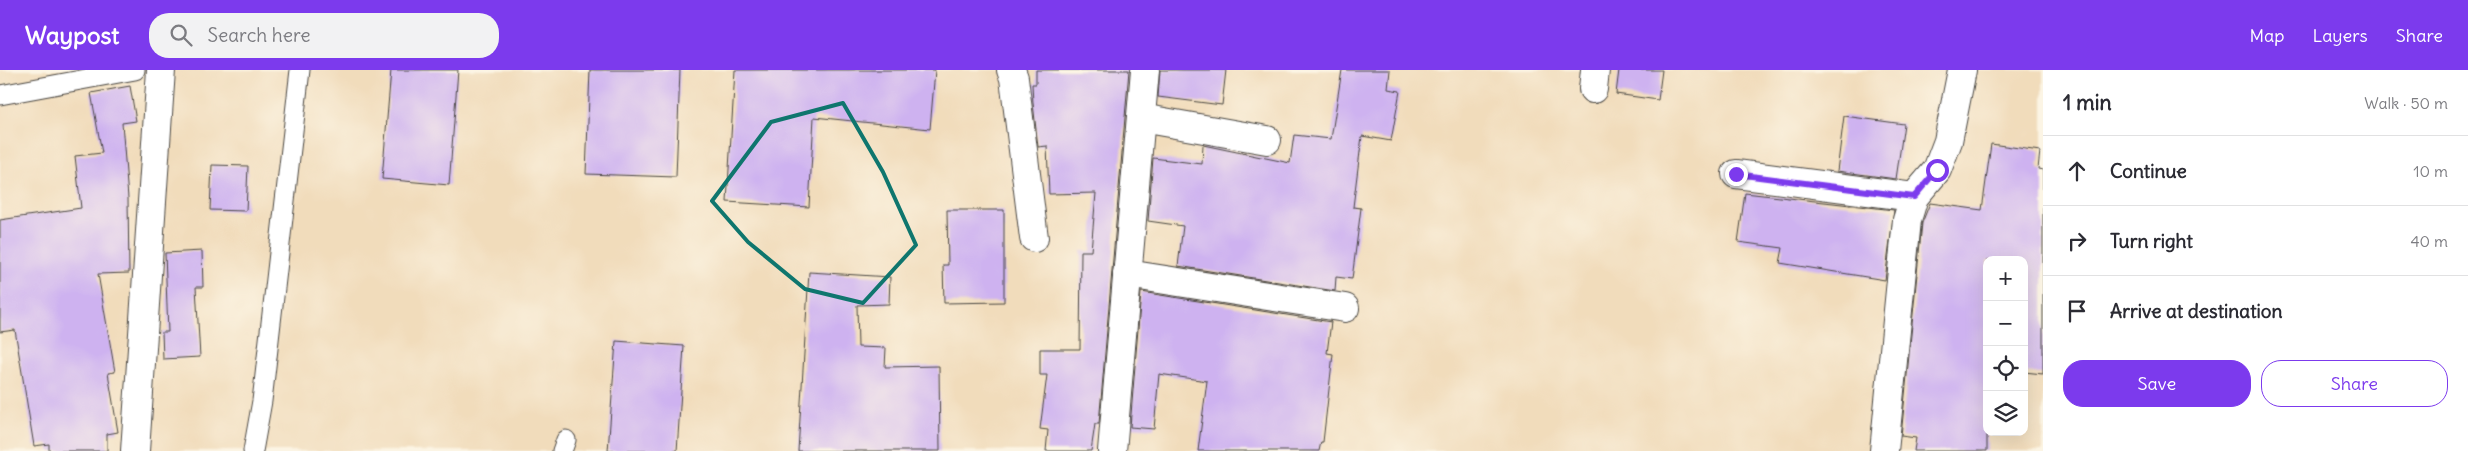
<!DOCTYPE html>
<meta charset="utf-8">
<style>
:root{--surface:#fff;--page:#f2f2f3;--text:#2b2b33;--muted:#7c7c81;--line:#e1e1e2;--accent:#7c3aed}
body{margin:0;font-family:Delius,sans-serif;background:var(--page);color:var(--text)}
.controls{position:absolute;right:15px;bottom:15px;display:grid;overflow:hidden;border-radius:10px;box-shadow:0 5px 20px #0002}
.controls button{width:45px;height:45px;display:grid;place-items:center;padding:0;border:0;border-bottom:1px solid var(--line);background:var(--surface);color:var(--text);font:25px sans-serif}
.stop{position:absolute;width:15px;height:15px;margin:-11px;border:4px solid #7c3aed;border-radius:50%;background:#fff}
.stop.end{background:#7c3aed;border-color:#fff;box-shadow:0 1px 5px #0008}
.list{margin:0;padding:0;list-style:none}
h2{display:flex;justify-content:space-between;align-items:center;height:65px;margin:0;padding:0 20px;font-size:21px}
h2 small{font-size:16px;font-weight:400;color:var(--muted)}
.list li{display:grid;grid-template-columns:32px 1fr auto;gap:15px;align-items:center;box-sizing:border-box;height:70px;padding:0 20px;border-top:1px solid var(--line)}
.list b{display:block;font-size:19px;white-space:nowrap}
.list em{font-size:16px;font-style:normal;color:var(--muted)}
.actions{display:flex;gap:10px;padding:15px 20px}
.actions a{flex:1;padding:11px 0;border:1px solid var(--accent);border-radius:20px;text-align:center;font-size:18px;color:var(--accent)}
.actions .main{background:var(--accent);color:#fff}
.icon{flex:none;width:28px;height:28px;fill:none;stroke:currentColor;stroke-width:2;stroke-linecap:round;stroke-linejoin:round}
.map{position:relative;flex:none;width:2043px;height:381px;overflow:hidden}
header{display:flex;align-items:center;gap:30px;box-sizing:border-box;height:70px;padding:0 25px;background:var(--accent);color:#fff}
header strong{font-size:24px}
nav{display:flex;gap:28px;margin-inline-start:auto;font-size:18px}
.search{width:350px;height:45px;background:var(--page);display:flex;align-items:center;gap:12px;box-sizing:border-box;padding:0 18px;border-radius:20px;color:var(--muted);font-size:19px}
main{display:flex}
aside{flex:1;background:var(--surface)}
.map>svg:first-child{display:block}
.building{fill:#ceb2f0}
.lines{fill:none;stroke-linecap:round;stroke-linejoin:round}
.service-casing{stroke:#494641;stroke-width:21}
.minor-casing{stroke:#494641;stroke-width:30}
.service{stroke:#fff;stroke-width:19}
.minor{stroke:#fff;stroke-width:28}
.route{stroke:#7c3aed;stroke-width:6}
.marked{fill:none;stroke:#0f766e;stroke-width:4;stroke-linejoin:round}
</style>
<header>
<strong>Waypost</strong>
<div class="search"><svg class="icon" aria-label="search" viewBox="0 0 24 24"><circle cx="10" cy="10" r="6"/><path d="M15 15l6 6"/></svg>Search here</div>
<nav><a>Map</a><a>Layers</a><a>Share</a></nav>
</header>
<main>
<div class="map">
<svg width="2043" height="381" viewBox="0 0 2043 381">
<rect width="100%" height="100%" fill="#fcf5e5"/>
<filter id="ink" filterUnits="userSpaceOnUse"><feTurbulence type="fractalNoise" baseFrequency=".02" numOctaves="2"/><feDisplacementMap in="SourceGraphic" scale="10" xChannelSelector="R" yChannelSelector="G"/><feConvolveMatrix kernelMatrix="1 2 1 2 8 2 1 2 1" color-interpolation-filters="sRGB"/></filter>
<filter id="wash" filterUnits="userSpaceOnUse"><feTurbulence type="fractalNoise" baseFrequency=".0096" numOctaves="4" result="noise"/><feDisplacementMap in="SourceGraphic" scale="20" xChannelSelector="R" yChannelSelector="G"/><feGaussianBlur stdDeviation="1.12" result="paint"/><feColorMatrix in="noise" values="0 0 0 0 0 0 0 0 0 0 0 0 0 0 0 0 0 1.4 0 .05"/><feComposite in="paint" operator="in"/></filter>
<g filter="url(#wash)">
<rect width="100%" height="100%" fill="#f1dcbb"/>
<g id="blocks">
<!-- building -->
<g class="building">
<polygon points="391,0 458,0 449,115 382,109"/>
<polygon points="590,0 680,0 676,107 586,104"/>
<polygon points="735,0 935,0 930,59 814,47 809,137 727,132"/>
<polygon points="1036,0 1129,0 1099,354 1095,354 1091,381 1046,381 1048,360 1040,359 1047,305 1040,305 1040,279 1080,279 1081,181 1091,181 1096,123 1049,124 1047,76 1038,77 1033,33 1032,14 1036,14"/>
<polygon points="1160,0 1226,0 1222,35 1158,27"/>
<polygon points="1342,0 1390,0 1388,19 1400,21 1391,71 1362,66 1353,137 1361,138 1352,209 1336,207 1335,221 1178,196 1183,156 1148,151 1153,88 1202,94 1203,75 1290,93 1294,65 1331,69"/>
<polygon points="1619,0 1662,0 1658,30 1616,24"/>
<polygon points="130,16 136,51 122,53 128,128 129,203 98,204 115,302 108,303 118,362 107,364 107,381 49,381 49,374 34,376 15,260 0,262 0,150 81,138 75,86 102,83 91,23"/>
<polygon points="1844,46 1904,54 1896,109 1837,101"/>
<polygon points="1991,74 2040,81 2038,99 2043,100 2043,304 2024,302 2024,190 1987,190 1987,381 1914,381 1916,368 1901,366 1922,153 1930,133 1982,140"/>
<polygon points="212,95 248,96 246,141 210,140"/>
<polygon points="1745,123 1894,140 1885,210 1780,193 1783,178 1738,172"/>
<polygon points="947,140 1004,140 1004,232 944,233 943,195 948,195"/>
<polygon points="202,181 203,217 196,217 200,287 163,289 162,262 168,262 165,183"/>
<polygon points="809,202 890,207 889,234 857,235 858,277 886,278 885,297 939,296 940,381 798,381"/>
<polygon points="1141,222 1331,252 1327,283 1333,284 1323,372 1321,372 1319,381 1198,381 1207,311 1159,304 1154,359 1130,357"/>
<polygon points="616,271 684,276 677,381 608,381"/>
</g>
</g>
</g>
<g filter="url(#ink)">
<use href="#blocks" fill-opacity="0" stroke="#494641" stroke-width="1"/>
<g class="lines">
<!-- service casing -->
<g class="service-casing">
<g id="service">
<polyline points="0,25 135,0"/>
<polyline points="253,381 262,331 300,0"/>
<polyline points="562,381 566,370"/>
</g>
</g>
<!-- minor casing -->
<g class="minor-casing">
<g id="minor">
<polyline points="1011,0 1014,8 1034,168"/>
<polyline points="1593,19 1595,0"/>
<polyline points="1141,48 1267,70"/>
<polyline points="1736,104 1914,127"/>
<polyline points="1127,204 1345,238"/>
<polyline points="135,381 161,0"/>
<polyline points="1112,381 1145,0"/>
<polyline points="1884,381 1907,150 1914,127 1937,100 1948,71 1962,0"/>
</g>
</g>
<!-- service -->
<use href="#service" class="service"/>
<!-- minor -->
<use href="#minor" class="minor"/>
</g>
</g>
<g class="lines" filter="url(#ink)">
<!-- route -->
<polyline class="route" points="1736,104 1914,127 1937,100"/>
</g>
<!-- marked area -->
<path class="marked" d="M 843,33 L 883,102 L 916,175 L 863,233 L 805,219 L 748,172 L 712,131 L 771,52 Z"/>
</svg>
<div class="controls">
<button>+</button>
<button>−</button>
<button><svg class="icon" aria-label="locate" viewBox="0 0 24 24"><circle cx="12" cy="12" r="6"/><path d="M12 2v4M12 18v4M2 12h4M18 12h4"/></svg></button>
<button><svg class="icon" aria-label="layers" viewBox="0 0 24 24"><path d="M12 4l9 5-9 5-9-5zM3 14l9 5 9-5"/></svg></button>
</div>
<div class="stop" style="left:1937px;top:100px"></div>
<div class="stop end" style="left:1736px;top:104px"></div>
</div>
<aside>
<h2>1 min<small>Walk · 50 m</small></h2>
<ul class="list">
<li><svg class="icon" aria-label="ahead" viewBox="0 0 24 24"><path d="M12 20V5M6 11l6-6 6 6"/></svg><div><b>Continue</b></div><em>10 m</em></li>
<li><svg class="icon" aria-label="right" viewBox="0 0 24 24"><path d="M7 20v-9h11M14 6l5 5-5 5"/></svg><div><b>Turn right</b></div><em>40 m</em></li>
<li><svg class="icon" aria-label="arrive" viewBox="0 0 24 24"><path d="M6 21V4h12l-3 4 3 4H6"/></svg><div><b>Arrive at destination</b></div></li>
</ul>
<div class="actions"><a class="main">Save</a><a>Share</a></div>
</aside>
</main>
